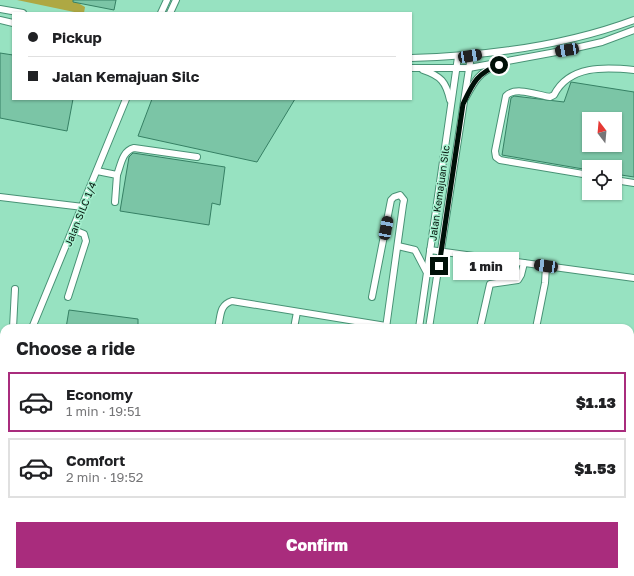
<!DOCTYPE html>
<html lang="en">
<head>
<meta charset="utf-8">
<style>
  body { margin:0; font-family:"Golos Text",sans-serif; background:#f2f2f2; color:#202124; height:100vh; display:flex; flex-direction:column; font-size:15px; white-space:nowrap }
  * { box-sizing:border-box; margin:0 }
  p { font-size:13px; color:#757577 }
  .icon { flex:none; width:22px; height:22px; fill:none; stroke:currentColor; stroke-width:2; stroke-linecap:round; stroke-linejoin:round }
  .map { position:relative; flex:1; overflow:hidden }
  .details { position:absolute; left:0px; top:324px; width:634px; height:252px; display:flex; flex-direction:column; background:#fff; border-radius:12px 12px 0 0; box-shadow:0 1px 3px #0004 }
  .details>* { flex:none }
  .hud { position:absolute; left:12px; top:12px; width:400px; height:88px; border-radius:0px; box-shadow:0 1px 3px #0004; display:grid; align-content:center; height:88px; padding:0 16px; background:#fff }
  .needle { width:26px; rotate:344deg }
  .buttons { position:absolute; left:582px; top:112px; display:grid; gap:8px }
  .buttons a { display:grid; place-items:center; width:40px; height:40px; border-radius:0px; background:#fff; box-shadow:0 1px 3px #0004; font-size:20px }
  .end { position:absolute; width:18px; height:18px; margin:-9px; border:5px solid #001008; background:#fff; box-shadow:0 0 0 2px #fff }
  .from { border-radius:50% }
  .bubble { position:absolute; height:28px; border-radius:0px; background:#fff; box-shadow:0 1px 3px #0004; font-size:13px; font-weight:800; line-height:28px; text-align:center }
  .car { position:absolute; width:12px; height:24px; margin:-12px -6px; border-radius:5px; box-shadow:0 0 3px 1px #0007; background:linear-gradient(#222 24%,#8ab4d8 0 40%,#222 0 76%,#8ab4d8 0 86%,#222 0) }
  .hud b { display:flex; align-items:center; gap:14px; height:38px; font-size:15px }
  .hud b+b { border-top:1px solid #e0e0e0 }
  .hud i { width:10px; height:10px; background:#202124 }
  ul { padding:0; list-style:none }
  li { display:flex; align-items:center; gap:12px; height:60px; margin:0 8px 6px; padding:0 8px; border:2px solid #e0e0e0; border-radius:0px }
  li div { flex:1 }
  li b { display:block; font-size:15px }
  li em { font-style:normal; font-weight:800 }
  li.on { border-color:#a92c7d }
  li>.icon { width:36px; height:36px; stroke-width:1.5 }
  h2 { padding:0 16px; font-size:18px; line-height:48px }
  .action { display:flex; gap:8px; margin-top:auto; padding:8px 16px }
  .action a { flex:1; height:46px; border-radius:0px; background:#a92c7d; color:#fff; font-size:16px; font-weight:800; line-height:46px; text-align:center }
  .map>svg:first-child { display:block }
</style>
</head>
<body>
<div class="map">
<svg width="634" height="576" viewBox="0 0 634 576">
  <rect width="100%" height="100%" fill="#97e2c1"/>
  <g fill="#aea843">
    <path d="M17 0H73L85 7 84 13H79Z"/>
    <path d="M0 487H4V572H59L57 576H0Z"/>
    <path d="M630 553 634 554 629 576H497L498 572H630Z"/>
  </g>
  <g fill="#7bc5a6" stroke="#368064" fill-rule="evenodd">
    <path d="M73 0H116L114 10 73 2Z"/>
    <path d="M0 53 13 55V99H73L67 131 0 118Z"/>
    <path d="M571 82 634 92V177L615 174V167H589V170L502 155 511 98 514 96 564 102ZM589 119H615V145H589Z"/>
    <path d="M152 99H295L257 162 138 136Z"/>
    <path d="M133 153 225 167 220 205 212 203 209 225 120 211 129 157Z"/>
    <path d="M69 310 138 319V328H66Z"/>
  </g>
  <g fill="none" stroke-linecap="round" stroke-linejoin="round">
    <defs>
      <g id="minor">
        <path d="M0 9 23 13"/>
        <path d="M161 13 167 0"/>
        <path d="M170 13 176 0"/>
        <path d="M0 20 13 23"/>
        <path d="M411 58C485 56 564 46 634 20"/>
        <path d="M411 68H469L567 50 602 42 634 30"/>
        <path d="M423 70C441 76 446 82 450 100"/>
        <path d="M466 97C474 82 479 72 496 66"/>
        <path d="M97 171 117 175 115 202"/>
        <path d="M117 175C121 165 122 151 134 148L197 157"/>
        <path d="M589 175 500 160 496 157 495 151 506 96C515 86 537 95 550 97L554 95C569 65 605 67 634 70"/>
        <path d="M615 180 634 183"/>
        <path d="M0 197 83 207"/>
        <path d="M398 246 415 250 426 271"/>
        <path d="M430 250 634 278"/>
        <path d="M68 297 86 241 84 234 74 230"/>
        <path d="M372 297 391 200 394 197 400 195 404 200 403 205 386 328"/>
        <path d="M13 328 15 289"/>
        <path d="M32 328 126 99"/>
        <path d="M218 328C221 316 219 305 232 301L386 326"/>
        <path d="M294 328 297 312"/>
        <path d="M419 328 458 57"/>
        <path d="M429 328 471 56"/>
        <path d="M480 328 490 284 518 280 521 275 524 263"/>
        <path d="M536 328 545 283 546 266"/>
        <path d="M0 355 4 352"/>
        <path d="M0 376 4 373"/>
        <path d="M107 572 110 574"/>
        <path d="M61 576 63 572"/>
        <path d="M281 576 286 572"/>
        <path d="M310 576 314 572"/>
        <path d="M334 576 339 572"/>
        <path d="M387 576 392 572"/>
        <path d="M433 576 438 572"/>
        <path d="M475 576 476 572"/>
      </g>
      <g id="major">
        <path d="M0 448H4"/>
        <path d="M0 464H4"/>
        <path d="M630 522 634 523"/>
        <path d="M630 532 634 533"/>
      </g>
    </defs>
    <use href="#minor" stroke="#489275" stroke-width="8"/>
    <use href="#major" stroke="#489275" stroke-width="10"/>
    <use href="#minor" stroke="#fff" stroke-width="6"/>
    <use href="#major" stroke="#fff" stroke-width="8"/>
  </g>
  <g fill="none" stroke-linecap="round" stroke-linejoin="round">
    <path stroke="#001008" stroke-width="5" d="M439 266 463 104C473 83 477 73 499 65"/>
  </g>
  <g text-anchor="middle" dominant-baseline="central" stroke-width="3" stroke-linejoin="round" paint-order="stroke">
    <g font-size="10" fill="#001008" stroke="#a4efce">
      <text transform="translate(439 193) rotate(-82)">Jalan Kemajuan Silc</text>
      <text transform="translate(80 214) rotate(-68)">Jalan SILC 1/4</text>
    </g>
  </g>
</svg>
<div class="buttons">
<a><svg class="needle" viewBox="-14 -14 28 28"><path d="M0-13l5 13h-10z" fill="#e53935"/><path d="M0 13l5-13h-10z" fill="#757577"/></svg></a>
<a><svg class="icon" aria-label="locate" viewBox="0 0 24 24"><circle cx="12" cy="12" r="6"/><path d="M12 2v4M12 18v4M2 12h4M18 12h4"/></svg></a>
</div>
<i class="end from" style="left:499px;top:65px"></i>
<i class="end" style="left:439px;top:266px"></i>
<div class="bubble" style="left:453px;top:252px;width:66px">1 min</div>
<i class="car" style="left:567px;top:50px;rotate:260deg"></i>
<i class="car" style="left:470px;top:56px;rotate:81deg"></i>
<i class="car" style="left:386px;top:228px;rotate:11deg"></i>
<i class="car" style="left:546px;top:266px;rotate:278deg"></i>
<div class="hud">
<b><i class="from"></i>Pickup</b>
<b><i></i>Jalan Kemajuan Silc</b>
</div>
<section class="details">
<h2>Choose a ride</h2>
<ul>
<li class="on"><svg class="icon" aria-label="car" viewBox="0 0 24 24"><path d="M5 17H2v-5l4-1 3-4h7l3 4 3 1v5h-3M9 17h6M6 11h13"/><circle cx="7" cy="17" r="2"/><circle cx="17" cy="17" r="2"/></svg><div><b>Economy</b><p>1 min · 19:51</p></div><em>$1.13</em></li>
<li><svg class="icon" aria-label="car" viewBox="0 0 24 24"><path d="M5 17H2v-5l4-1 3-4h7l3 4 3 1v5h-3M9 17h6M6 11h13"/><circle cx="7" cy="17" r="2"/><circle cx="17" cy="17" r="2"/></svg><div><b>Comfort</b><p>2 min · 19:52</p></div><em>$1.53</em></li>
</ul>
<div class="action"><a>Confirm</a></div>
</section>
</div>
</body>
</html>
